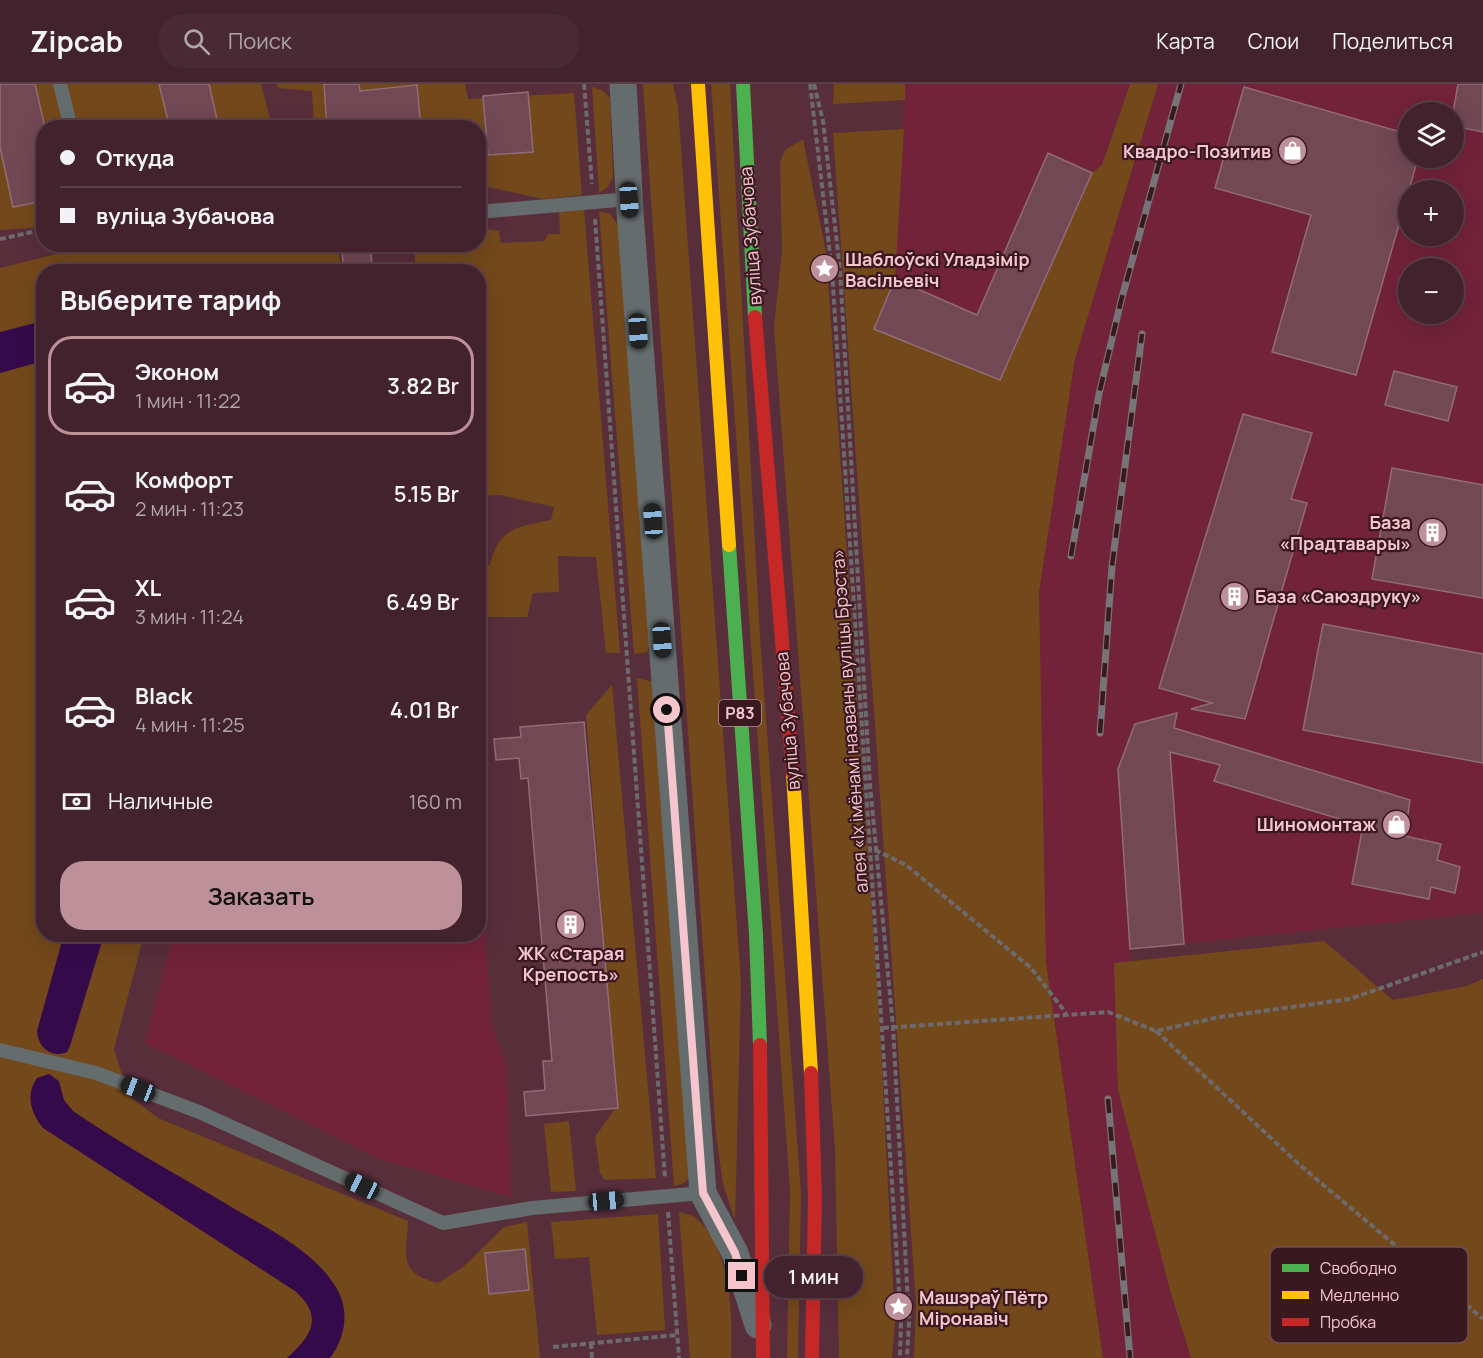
<!DOCTYPE html>
<html lang="ru">
<head>
<meta charset="utf-8">
<style>
  body { margin:0; font-family:Manrope,sans-serif; background:#492a34; color:#f1f3f6; height:100vh; display:flex; flex-direction:column; font-size:22px; white-space:nowrap }
  * { box-sizing:border-box; margin:0 }
  p { font-size:20px; color:#aea4a9 }
  .icon { flex:none; width:33px; height:33px; fill:none; stroke:currentColor; stroke-width:2; stroke-linecap:round; stroke-linejoin:round }
  .map { position:relative; flex:1; overflow:hidden }
  .sheet { position:absolute; left:36px; top:180px; width:450px; height:678px; display:flex; flex-direction:column; background:#42222c; border-radius:24px; box-shadow:0 6px 24px #0002,0 0 0 2px #5a3f48 }
  .sheet>* { flex:none }
  .top-card { position:absolute; left:36px; top:36px; width:450px; height:132px; border-radius:24px; box-shadow:0 6px 24px #0002,0 0 0 2px #5a3f48; display:grid; align-content:center; height:132px; padding:0 24px; background:#42222c }
  .controls { position:absolute; left:1398px; top:18px; display:grid; gap:12px }
  .controls a { display:grid; place-items:center; width:66px; height:66px; border-radius:50%; background:#42222c; box-shadow:0 6px 24px #0002,0 0 0 2px #5a3f48; font-size:30px }
  .end { position:absolute; width:27px; height:27px; margin:-14px; border:8px solid #f4c5cd; background:#111; box-shadow:0 0 0 3px #111 }
  .from { border-radius:50% }
  .bubble { position:absolute; height:42px; border-radius:21px; background:#42222c; box-shadow:0 6px 24px #0002,0 0 0 2px #5a3f48; font-size:20px; font-weight:600; line-height:42px; text-align:center }
  .car { position:absolute; width:18px; height:36px; margin:-18px -9px; border-radius:8px; box-shadow:0 0 4px 2px #0007; background:linear-gradient(#222 24%,#8ab4d8 0 40%,#222 0 76%,#8ab4d8 0 86%,#222 0) }
  .top-card b { display:flex; align-items:center; gap:21px; height:57px; font-size:22px }
  .top-card b+b { border-top:2px solid #5a3f48 }
  .top-card i { width:15px; height:15px; background:#f1f3f6 }
  ul { padding:0; list-style:none }
  li { display:flex; align-items:center; gap:18px; height:99px; margin:0 12px 9px; padding:0 12px; border:3px solid transparent; border-radius:24px }
  li div { flex:1 }
  li b { display:block; font-size:22px }
  li em { font-style:normal; font-weight:600 }
  li.on { border-color:#bd909a }
  li>.icon { width:54px; height:54px; stroke-width:1.5 }
  h2 { padding:0 24px; font-size:27px; line-height:72px }
  .pay { display:flex; align-items:center; gap:15px; height:66px; padding:0 24px; font-size:22px }
  .pay p { margin-inline-start:auto }
  .action { display:flex; gap:12px; margin-top:auto; padding:12px 24px }
  .action a { flex:1; height:69px; border-radius:24px; background:#bd909a; color:#111; font-size:24px; font-weight:600; line-height:69px; text-align:center }
  header { display:flex; align-items:center; gap:36px; box-sizing:border-box; height:84px; padding:0 30px; background:#42222c; border-bottom:2px solid #5a3f48 }
  header strong { font-size:28px }
  nav { display:flex; gap:33px; margin-inline-start:auto; font-size:21px }
  .search { width:420px; height:54px; background:#492a34; display:flex; align-items:center; gap:15px; box-sizing:border-box; padding:0 21px; border-radius:24px; color:#aea4a9; font-size:22px }
  .map>svg:first-child { display:block }
</style>
</head>
<body>
<header>
<strong>Zipcab</strong>
<div class="search"><svg class="icon" aria-label="search" viewBox="0 0 24 24"><circle cx="10" cy="10" r="6"/><path d="M15 15l6 6"/></svg>Поиск</div>
<nav><a>Карта</a><a>Слои</a><a>Поделиться</a></nav>
</header>
<div class="map">
<svg width="1483" height="1274" viewBox="0 0 1483 1274">
  <rect width="100%" height="100%" fill="#582e3b"/>
  <g fill="#722239" fill-rule="evenodd">
    <path d="M905 0H1130L1102 81 1092 89 1000 296 874 245 895 195Z"/>
    <path d="M1158 0H1483V829L1130 865 1132 997 1170 1206 1191 1274H1103L1046 878 1039 508 1075 275ZM1408 28H1454V74H1408ZM1408 106H1454V152H1408ZM1408 184H1454V230H1408Z"/>
    <path d="M479 768 492 943 507 984 511 1113 379 1075 145 959 173 851 478 850Z"/>
  </g>
  <g fill="#73481b">
    <path d="M0 0H261L272 43 44 44 43 143 0 146Z"/>
    <path d="M276 0H465L468 15 574 9 582 111 543 115 479 101 478 44 314 43 312 7 279 4Z"/>
    <path d="M643 0H673L678 23 741 899 735 1136 723 1100 716 1050Z"/>
    <path d="M711 0H730L760 553 801 1109 798 1274H787L790 1107Z"/>
    <path d="M834 0H905V16L833 20Z"/>
    <path d="M1130 0H1158L1075 275 1039 508 1046 878 1103 1274H914L916 1219 833 49 904 45 895 195 875 245 999 296 1092 89 1102 81Z"/>
    <path d="M592 3 602 6 610 14 613 94 607 104 599 109Z"/>
    <path d="M803 55 826 168 880 946 895 1239 892 1274H839L835 1065 774 243 782 167 780 78 785 66Z"/>
    <path d="M584 125 620 569H606L596 473 558 472 559 508 533 509 527 533H485L479 526V483L490 481C499 443 517 443 551 436L554 423 500 411 479 412 478 188 415 186V161L478 160 481 144 499 147 501 159 544 157 548 150H560L559 126Z"/>
    <path d="M599 127 610 130 619 142 652 556 647 568 634 570Z"/>
    <path d="M169 160 338 161 341 187 44 188V850L144 851 114 965 129 1012 158 1034 408 1137C407 1172 397 1189 438 1199L463 1183 504 1143 527 1138 540 1274H0V184L72 166 108 169Z"/>
    <path d="M637 594 654 598 694 1086 685 1099 674 1102Z"/>
    <path d="M612 601 656 1094 605 1096 600 1089 595 1053 617 1022 586 631Z"/>
    <path d="M1324 857 1393 916 1467 902 1483 895V1274H1191L1170 1206 1118 1006 1114 879Z"/>
    <path d="M569 1037 576 1107 551 1108 544 1040Z"/>
    <path d="M679 1128C685 1130 693 1131 697 1135 731 1164 733 1233 731 1274H690Z"/>
    <path d="M658 1130 665 1246 597 1251 589 1173 555 1175 551 1138Z"/>
  </g>
  <g fill="#350a4b">
    <path d="M43 237V277L0 289V248Z"/>
    <path d="M64 850 104 851 70 962 67 968C51 975 38 963 37 947Z"/>
    <path d="M49 990 59 997 64 1016 73 1027C124 1062 180 1092 233 1124 269 1145 316 1168 337 1205 350 1228 345 1254 330 1274H287C312 1252 324 1232 295 1207L43 1044C31 1029 25 1011 37 994Z"/>
  </g>
  <g fill="#714854" stroke="#906d76" stroke-width="1.5">
    <path d="M0 0H35L44 39V117L13 123 0 63Z"/>
    <path d="M159 0H209L219 44H170Z"/>
    <path d="M324 0H359L360 7 417 1 421 44H327Z"/>
    <path d="M1458 0H1483V48L1454 42V23Z"/>
    <path d="M1244 3 1408 50V74H1418L1356 291 1272 268 1311 131 1215 104Z"/>
    <path d="M528 8 533 68 488 71 483 12Z"/>
    <path d="M1048 69 1092 89 1000 296 874 245 895 195 977 231Z"/>
    <path d="M342 160H370L372 180 343 181Z"/>
    <path d="M1394 287 1457 303 1448 337 1385 321Z"/>
    <path d="M1243 330 1312 349 1291 415 1307 419 1245 635 1191 625 1212 619 1159 604Z"/>
    <path d="M1392 384 1483 401V514L1372 495Z"/>
    <path d="M1323 540 1483 570V679L1303 646Z"/>
    <path d="M1177 629 1174 644 1410 716 1405 752 1441 760 1437 776 1460 783 1455 809 1431 803 1429 815 1352 800 1363 742 1214 697 1220 681 1170 668 1184 860 1130 865 1118 685 1135 640Z"/>
    <path d="M584 638 618 1024 526 1032 524 1008 545 1006 543 977H552L536 790 528 694 521 695 519 674 496 676 494 655 521 653 520 643Z"/>
    <path d="M525 1165 529 1206 489 1210 485 1169Z"/>
  </g>
  <g fill="none" stroke-linecap="round" stroke-linejoin="round">
    <g stroke="#6c6a6d" stroke-width="4" stroke-dasharray="6 3" stroke-linecap="butt">
      <path d="M584 0 592 100"/>
      <path d="M810 0 832 187 901 1237 900 1274"/>
      <path d="M814 0 823 37 840 186 870 701 893 943 909 1238 907 1274"/>
      <path d="M595 135 665 1094"/>
      <path d="M0 155 37 147 44 148"/>
      <path d="M109 160H128"/>
      <path d="M875 766 906 781 1031 884 1066 929"/>
      <path d="M883 944 1108 928 1156 947 1219 933 1350 915 1483 868"/>
      <path d="M1156 947 1302 1083 1483 1235"/>
      <path d="M668 1128 679 1274"/>
      <path d="M591 1259 592 1274"/>
      <path d="M553 1263 677 1251"/>
    </g>
    <g stroke="#656c6d" stroke-width="14">
      <path d="M60 0 71 44"/>
      <path d="M478 128 629 115"/>
      <path d="M0 966 96 989 199 1028 443 1139 532 1124 703 1109"/>
    </g>
    <path stroke="#656c6d" stroke-width="27" d="M623 0 630 128 703 1109 735 1169 758 1241"/>
    <g stroke="#4caf50" stroke-width="14">
      <path d="M743 0 755 233"/>
      <path d="M729 461 756 850 760 961"/>
    </g>
    <g stroke="#ffc107" stroke-width="14">
      <path d="M698 0 729 461"/>
      <path d="M793 689 811 989"/>
    </g>
    <g stroke="#c62828" stroke-width="14">
      <path d="M755 233 793 689"/>
      <path d="M760 961 763 1274"/>
      <path d="M811 989 815 1114 812 1274"/>
    </g>
    <defs>
      <g id="rail">
        <path d="M1071 472 1099 310 1121 217 1181 0"/>
        <path d="M1100 649 1112 482 1142 250"/>
        <path d="M1108 1015 1130 1274"/>
      </g>
    </defs>
    <use href="#rail" stroke="#767476" stroke-width="7"/>
    <use href="#rail" stroke="#3a1820" stroke-width="4.5" stroke-dasharray="14" stroke-linecap="butt"/>
  </g>
  <g fill="none" stroke-linecap="round" stroke-linejoin="round">
    <path stroke="#f4c5cd" stroke-width="8" d="M667 626 703 1109 735 1169 742 1192"/>
  </g>
  <defs>
    <symbol id="shop-disc" viewBox="-11 -11 22 22"><circle r="9.5" fill="#bd909a" stroke="#3a1820"/><path d="M-5-2.5h2.3a2.7 3.5 0 0 1 5.4 0H5L5.5 6h-11ZM-1.5-2.5h3a1.5 2.3 0 0 0-3 0Z" fill="#fff"/></symbol>
    <symbol id="sight-disc" viewBox="-11 -11 22 22"><circle r="9.5" fill="#bd909a" stroke="#3a1820"/><path d="M0-6L1.8-2.2L6-1.7L2.9 1.2L3.7 5.4L0 3.3L-3.7 5.4L-2.9 1.2L-6-1.7L-1.8-2.2Z" fill="#fff"/></symbol>
    <symbol id="building-disc" viewBox="-11 -11 22 22"><circle r="9.5" fill="#bd909a" stroke="#3a1820"/><path d="M-4-6H4V6H1V3H-1V6H-4ZM-2.5-4.3h1.7v1.8h-1.7ZM.8-4.3h1.7v1.8H.8ZM-2.5-1h1.7V.8h-1.7ZM.8-1h1.7V.8H.8Z" fill="#fff"/></symbol>
  </defs>
  <g fill-rule="evenodd">
    <use href="#shop-disc" x="1276" y="50" width="33" height="33"/>
    <use href="#sight-disc" x="808" y="168" width="33" height="33"/>
    <use href="#building-disc" x="1416" y="432" width="33" height="33"/>
    <use href="#building-disc" x="1218" y="496" width="33" height="33"/>
    <use href="#shop-disc" x="1380" y="724" width="33" height="33"/>
    <use href="#building-disc" x="554" y="824" width="33" height="33"/>
    <use href="#sight-disc" x="882" y="1206" width="33" height="33"/>
  </g>
  <g text-anchor="middle" dominant-baseline="central" stroke-width="4.5" stroke-linejoin="round" paint-order="stroke">
    <rect fill="#3a1820" stroke="#bc9199" stroke-width="1.5" x="719" y="616" width="42" height="26" rx="4.5"/>
    <g font-size="16" font-weight="bold" fill="#f4c5cd">
      <text x="740" y="629">Р83</text>
    </g>
    <g font-size="18" font-weight="bold" fill="#f4c5cd" stroke="#3a1820" text-anchor="end">
      <text x="1271" y="67">Квадро-Позитив</text>
      <text x="845" y="175" text-anchor="start">Шаблоўскі Уладзімір<tspan x="845" dy="21">Васільевіч</tspan></text>
      <text x="1411" y="438">База<tspan x="1411" dy="21">«Прадтавары»</tspan></text>
      <text x="1255" y="512" text-anchor="start">База «Саюздруку»</text>
      <text x="1376" y="740">Шиномонтаж</text>
      <text x="571" y="869" text-anchor="middle">ЖК «Старая<tspan x="571" dy="21">Крепость»</tspan></text>
      <text x="919" y="1213" text-anchor="start">Машэраў Пётр<tspan x="919" dy="21">Міронавіч</tspan></text>
    </g>
    <g font-size="18" fill="#f4c5cd" stroke="#3a1820">
      <text transform="translate(750 152) rotate(-94)">вуліца Зубачова</text>
      <text transform="translate(787 637) rotate(-95)">вуліца Зубачова</text>
      <text transform="translate(849 637) rotate(-94)">алея «Іх імёнамі названы вуліцы Брэста»</text>
    </g>
  </g>
  <rect x="1270" y="1163" width="198" height="96" rx="9" fill="#3a1820" stroke="#724c54" stroke-width="1.5"/>
  <rect x="1282" y="1180" width="27" height="8" fill="#4caf50"/>
  <rect x="1282" y="1207" width="27" height="8" fill="#ffc107"/>
  <rect x="1282" y="1234" width="27" height="8" fill="#c62828"/>
  <g font-size="16" fill="#f4c5cd">
    <text x="1320" y="1190">Свободно</text>
    <text x="1320" y="1217">Медленно</text>
    <text x="1320" y="1244">Пробка</text>
  </g>
</svg>
<div class="controls">
<a><svg class="icon" aria-label="layers" viewBox="0 0 24 24"><path d="M12 4l9 5-9 5-9-5zM3 14l9 5 9-5"/></svg></a>
<a>+</a>
<a>−</a>
</div>
<i class="end from" style="left:667px;top:626px"></i>
<i class="end" style="left:742px;top:1192px"></i>
<div class="bubble" style="left:764px;top:1172px;width:99px">1 мин</div>
<i class="car" style="left:629px;top:116px;rotate:176deg"></i>
<i class="car" style="left:638px;top:247px;rotate:176deg"></i>
<i class="car" style="left:653px;top:437px;rotate:356deg"></i>
<i class="car" style="left:662px;top:556px;rotate:176deg"></i>
<i class="car" style="left:138px;top:1005px;rotate:291deg"></i>
<i class="car" style="left:362px;top:1102px;rotate:295deg"></i>
<i class="car" style="left:606px;top:1117px;rotate:85deg"></i>
<div class="top-card">
<b><i class="from"></i>Откуда</b>
<b><i></i>вуліца Зубачова</b>
</div>
<section class="sheet">
<h2>Выберите тариф</h2>
<ul>
<li class="on"><svg class="icon" aria-label="car" viewBox="0 0 24 24"><path d="M5 17H2v-5l4-1 3-4h7l3 4 3 1v5h-3M9 17h6M6 11h13"/><circle cx="7" cy="17" r="2"/><circle cx="17" cy="17" r="2"/></svg><div><b>Эконом</b><p>1 мин · 11:22</p></div><em>3.82 Br</em></li>
<li><svg class="icon" aria-label="car" viewBox="0 0 24 24"><path d="M5 17H2v-5l4-1 3-4h7l3 4 3 1v5h-3M9 17h6M6 11h13"/><circle cx="7" cy="17" r="2"/><circle cx="17" cy="17" r="2"/></svg><div><b>Комфорт</b><p>2 мин · 11:23</p></div><em>5.15 Br</em></li>
<li><svg class="icon" aria-label="car" viewBox="0 0 24 24"><path d="M5 17H2v-5l4-1 3-4h7l3 4 3 1v5h-3M9 17h6M6 11h13"/><circle cx="7" cy="17" r="2"/><circle cx="17" cy="17" r="2"/></svg><div><b>XL</b><p>3 мин · 11:24</p></div><em>6.49 Br</em></li>
<li><svg class="icon" aria-label="car" viewBox="0 0 24 24"><path d="M5 17H2v-5l4-1 3-4h7l3 4 3 1v5h-3M9 17h6M6 11h13"/><circle cx="7" cy="17" r="2"/><circle cx="17" cy="17" r="2"/></svg><div><b>Black</b><p>4 мин · 11:25</p></div><em>4.01 Br</em></li>
</ul>
<div class="pay"><svg class="icon" aria-label="cash" viewBox="0 0 24 24"><path d="M3 7h18v10H3z"/><circle cx="12" cy="12" r="2"/></svg>Наличные<p>160 m</p></div>
<div class="action"><a>Заказать</a></div>
</section>
</div>
</body>
</html>
